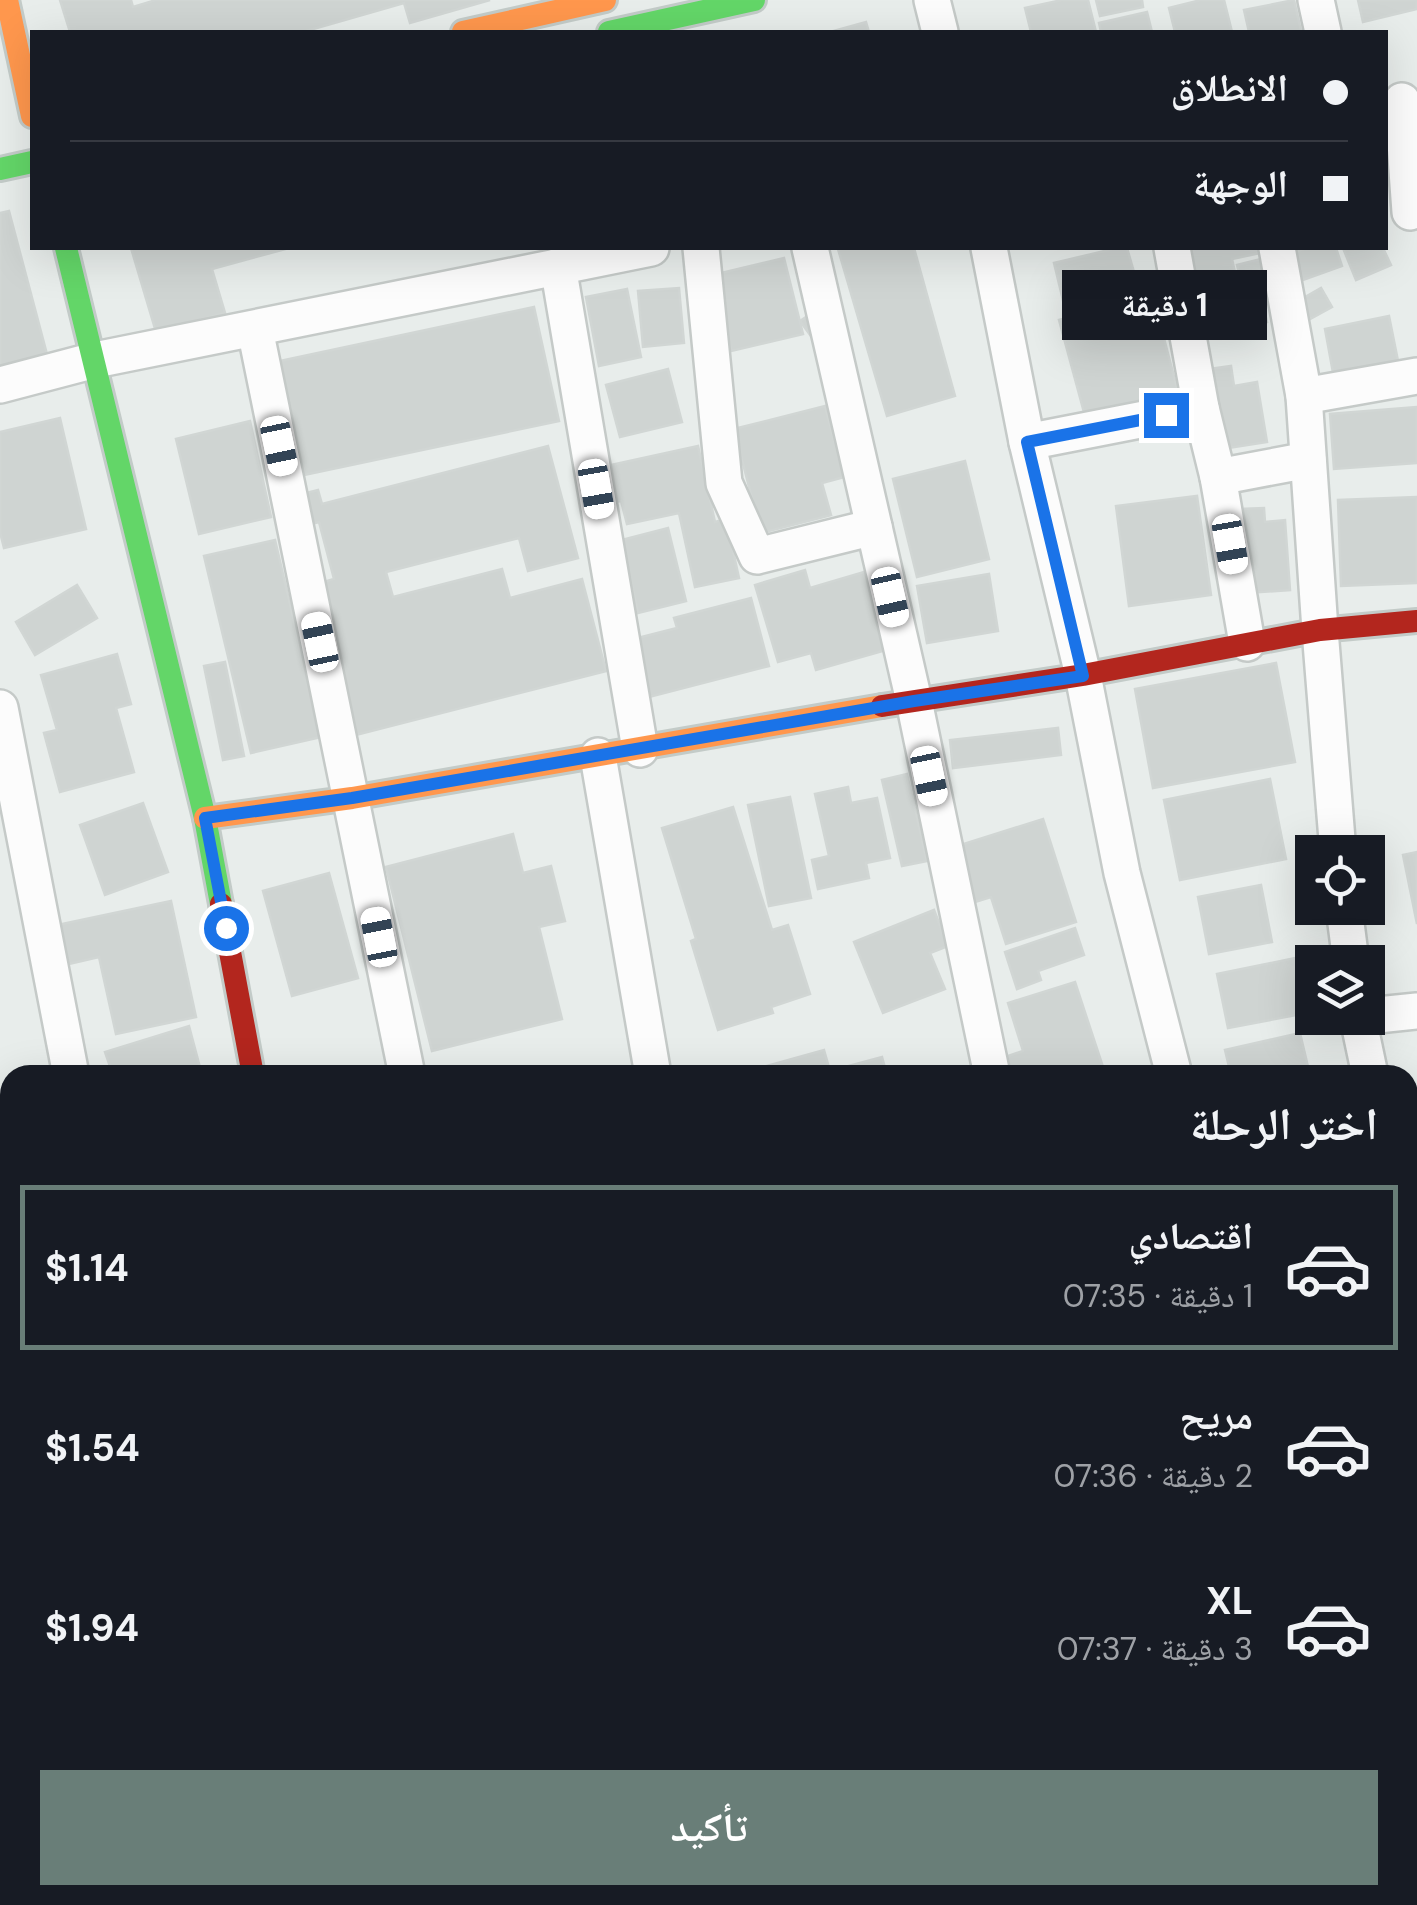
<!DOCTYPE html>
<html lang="ar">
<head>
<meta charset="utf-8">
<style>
  body { margin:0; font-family:"DM Sans","Noto Naskh Arabic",sans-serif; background:#20242c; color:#f1f3f6; direction:rtl; height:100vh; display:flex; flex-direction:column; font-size:38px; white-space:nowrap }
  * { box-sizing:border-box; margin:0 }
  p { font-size:32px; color:#9ea1a6 }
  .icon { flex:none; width:55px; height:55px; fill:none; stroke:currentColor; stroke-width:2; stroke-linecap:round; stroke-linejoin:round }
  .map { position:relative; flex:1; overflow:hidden; direction:ltr }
  .panel { position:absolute; left:0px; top:1065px; width:1418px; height:840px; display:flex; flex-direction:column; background:#171b24; border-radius:30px 30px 0 0; box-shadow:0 10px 40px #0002; direction:rtl }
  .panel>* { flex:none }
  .guide { position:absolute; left:30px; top:30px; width:1358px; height:220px; border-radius:0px; box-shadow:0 10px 40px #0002; direction:rtl; display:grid; align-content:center; height:220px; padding:0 40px; background:#171b24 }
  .tools { position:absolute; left:1295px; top:835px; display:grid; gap:20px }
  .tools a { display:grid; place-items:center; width:90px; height:90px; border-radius:0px; background:#171b24; box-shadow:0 10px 40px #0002; font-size:50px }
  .end { position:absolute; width:45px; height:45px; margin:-22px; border:12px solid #1a73e8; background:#fff; box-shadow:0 0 0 5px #fff }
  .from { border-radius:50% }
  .bubble { position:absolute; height:70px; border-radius:0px; background:#171b24; box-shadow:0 10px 40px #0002; font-size:32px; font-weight:700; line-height:70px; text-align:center; direction:rtl }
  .car { position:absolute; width:30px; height:60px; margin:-30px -15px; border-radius:12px; box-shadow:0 0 8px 2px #0007; background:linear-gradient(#fff 24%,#345 0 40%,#fff 0 76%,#345 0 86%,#fff 0) }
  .guide b { display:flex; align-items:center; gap:35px; height:95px; font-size:38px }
  .guide b+b { border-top:2px solid #363941 }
  .guide i { width:25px; height:25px; background:#f1f3f6 }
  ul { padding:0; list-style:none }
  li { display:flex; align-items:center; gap:30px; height:165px; margin:0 20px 15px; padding:0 20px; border:5px solid transparent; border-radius:0px }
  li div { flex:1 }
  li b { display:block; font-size:38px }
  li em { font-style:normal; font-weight:700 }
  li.selected { border-color:#697e78 }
  li>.icon { width:90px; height:90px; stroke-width:1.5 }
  h2 { padding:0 40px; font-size:45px; line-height:120px }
  .cta { display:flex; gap:20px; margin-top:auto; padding:20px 40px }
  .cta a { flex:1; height:115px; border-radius:0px; background:#697e78; color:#fff; font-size:40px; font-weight:700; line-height:115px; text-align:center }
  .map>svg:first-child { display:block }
</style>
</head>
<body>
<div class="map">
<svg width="1417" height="1905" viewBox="0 0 1417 1905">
  <rect width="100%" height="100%" fill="#e8edeb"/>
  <g fill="#cfd4d2" stroke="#d1d6d4" stroke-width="2.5">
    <path d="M60 0H131L133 7 156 0H490L410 23 404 3 303 32H70Z"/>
    <path d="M1062 0H1088L1096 32H1031L1025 8Z"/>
    <path d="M1096 0H1142L1143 7 1100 16Z"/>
    <path d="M1201 0H1224L1232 32H1175L1169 8Z"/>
    <path d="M1294 0 1301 31 1249 32 1244 10Z"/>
    <path d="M1358 0H1417V9L1363 22Z"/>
    <path d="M1147 12 1152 32H1101L1099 23Z"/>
    <path d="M866 22 869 32H830Z"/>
    <path d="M9 211 48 358 0 370V213Z"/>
    <path d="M131 248H289L212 269 225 313 156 332Z"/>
    <path d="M844 248H914L955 396 887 416 838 249Z"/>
    <path d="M1117 248H1127L1134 272 1110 278 1116 300 1066 313 1054 263Z"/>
    <path d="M1183 248H1264L1265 252 1232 259 1244 313 1264 309 1267 322 1224 332 1221 319 1199 324Z"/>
    <path d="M1307 248H1336L1342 266 1292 284 1283 256Z"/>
    <path d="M1343 248H1383L1391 265 1356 280Z"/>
    <path d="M784 258 803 334 731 351 713 275Z"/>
    <path d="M1265 258 1273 291 1245 298 1237 265Z"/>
    <path d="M679 288 684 343 643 347 638 291Z"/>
    <path d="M1321 288 1332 307 1310 319 1300 300Z"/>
    <path d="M627 289 641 357 599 366 586 297Z"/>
    <path d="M1153 296 1178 392 1085 416 1059 320Z"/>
    <path d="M534 307 559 421 304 475 280 361Z"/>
    <path d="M812 313 816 343 800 321Z"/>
    <path d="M1389 316 1399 366 1334 378 1325 329Z"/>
    <path d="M1231 366 1234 386 1257 382 1267 442 1215 450 1202 370Z"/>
    <path d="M668 369 682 422 620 437 606 385Z"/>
    <path d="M825 406 844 477 822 483 831 515 761 533 734 429Z"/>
    <path d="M1417 407V463L1334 469 1330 414Z"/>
    <path d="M60 418 86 529 4 548 0 532V432Z"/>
    <path d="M250 421 271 517 199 534 176 439Z"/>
    <path d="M548 446 578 558 528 571 519 538 386 572 393 597 502 569 510 598 582 579 606 671 352 736 313 585 334 579 319 522 299 527 291 497 318 490 322 504Z"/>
    <path d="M698 446 715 522 726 519 739 578 695 587 679 513 627 524 621 501 610 503 602 467Z"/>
    <path d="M965 461 989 559 917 577 893 479Z"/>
    <path d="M1197 496 1211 595 1129 606 1116 506Z"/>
    <path d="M1417 497V583L1341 586 1338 500Z"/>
    <path d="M1264 508 1265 522 1285 520 1290 590 1247 593 1240 509Z"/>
    <path d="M668 528 686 601 638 613 622 540Z"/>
    <path d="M275 540 321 737 251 753 204 556Z"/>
    <path d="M874 569 897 647 816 670 811 653 778 662 755 585 805 570 810 588Z"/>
    <path d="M989 574 998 631 927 643 917 586Z"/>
    <path d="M77 585 97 618 35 655 16 622Z"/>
    <path d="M751 598 769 666 649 697 634 639 677 628 674 618Z"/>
    <path d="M117 654 131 704 116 708 134 772 60 792 44 733 57 730 41 675Z"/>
    <path d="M225 662 244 756 223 760 204 666Z"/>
    <path d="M1276 663 1295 762 1153 788 1135 689Z"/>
    <path d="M1058 728 1061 755 953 768 950 740Z"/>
    <path d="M907 774 927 861 902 866 882 780Z"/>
    <path d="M1270 779 1286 859 1180 880 1164 800Z"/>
    <path d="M848 787 851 803 877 798 890 858 866 863 869 878 818 889 812 860 829 856 815 794Z"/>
    <path d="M790 797 811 898 769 906 748 805Z"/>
    <path d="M143 803 168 872 105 895 80 825Z"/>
    <path d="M733 807 772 930 788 925 810 994 771 1007 773 1013 718 1030 691 941 696 939 662 828Z"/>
    <path d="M1043 819 1076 922 1006 944 991 897 972 903 954 847Z"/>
    <path d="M513 834 523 873 551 866 565 921 539 927 562 1019 432 1051 386 867Z"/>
    <path d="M1417 852V924L1403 855Z"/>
    <path d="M329 873 358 978 292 996 263 891Z"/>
    <path d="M1261 885 1272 942 1209 954 1198 897Z"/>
    <path d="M171 901 196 1017 116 1034 99 957 56 967 48 927Z"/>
    <path d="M934 910 948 946 930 953 945 989 883 1013 854 942Z"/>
    <path d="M1075 928 1084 955 1038 971 1041 980 1017 989 1005 952Z"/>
    <path d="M1305 956 1312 992V1012L1228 1028 1217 974Z"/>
    <path d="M1075 982 1103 1067 1078 1075H1011L1005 1057 1023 1051 1008 1003Z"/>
    <path d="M189 1026 202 1075H113L105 1052Z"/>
    <path d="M1300 1033 1310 1075H1231L1225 1050Z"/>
    <path d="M824 1050 830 1071 882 1057 887 1075H735Z"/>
    <path d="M10 1219V1279L0 1282V1221Z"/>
    <path d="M1408 1426 1417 1478V1480L1408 1482Z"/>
    <path d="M1408 1621 1417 1674V1678L1408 1680Z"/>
    <path d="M1417 1746V1905H1394L1392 1895H1408V1748Z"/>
    <path d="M312 1895H363L366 1905H273Z"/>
    <path d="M465 1895H533L535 1905H410Z"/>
    <path d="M674 1895H760L762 1905H676Z"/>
    <path d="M979 1895H1030L1035 1905H957Z"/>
    <path d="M1245 1895H1329L1332 1905H1248Z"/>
  </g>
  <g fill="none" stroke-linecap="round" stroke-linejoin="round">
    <defs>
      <g id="street">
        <path d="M932 0 940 32"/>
        <path d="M1316 0 1323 32"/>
        <path d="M1402 101 1410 212"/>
        <path d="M701 248 724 483 757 556 874 527"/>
        <path d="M810 248 914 701 992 1075"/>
        <path d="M989 248 1027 442 1083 675 1122 873 1174 1075"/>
        <path d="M1172 248 1201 408 1218 477 1247 643"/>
        <path d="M1277 248 1304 396 1320 630 1338 852"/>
        <path d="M558 266 640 749"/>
        <path d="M255 329 407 1075"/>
        <path d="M0 385 95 360 651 248"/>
        <path d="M1304 396 1417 376"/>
        <path d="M1027 442 1201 408"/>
        <path d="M1218 477 1308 460"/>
        <path d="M0 708 71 1075"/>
        <path d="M598 756 653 1075"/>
        <path d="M1344 908 1351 962"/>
        <path d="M1368 1016 1417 1011"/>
        <path d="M1358 1018 1370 1075"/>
        <path d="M1408 1240 1417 1282"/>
        <path d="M0 1696 10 1744"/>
        <path d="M1408 1697 1417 1695"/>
        <path d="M41 1895 43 1905"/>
        <path d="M224 1895 226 1905"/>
        <path d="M917 1895 918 1905"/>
        <path d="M1361 1895 1363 1905"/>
        <path d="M130 1905 176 1895"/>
      </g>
      <g id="fast">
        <path d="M609 32 754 0"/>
        <path d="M0 169 32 162"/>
        <path d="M66 248 205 818 221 904"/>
        <path d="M396 1895 398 1905"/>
      </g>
      <g id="slow">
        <path d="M7 0 32 116"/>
        <path d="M463 32 605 0"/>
        <path d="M205 818 352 798 882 706"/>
      </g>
      <g id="jam">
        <path d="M882 706 1083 675 1320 630 1417 621"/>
        <path d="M221 904 253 1075"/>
        <path d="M1408 1354 1417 1353"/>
        <path d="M0 1580 10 1578"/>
      </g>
    </defs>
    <use href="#street" stroke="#c5cac8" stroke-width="40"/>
    <use href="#fast" stroke="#c3cbc8" stroke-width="28"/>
    <use href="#slow" stroke="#c3cbc8" stroke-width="28"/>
    <use href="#jam" stroke="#c3cbc8" stroke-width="28"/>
    <use href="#street" stroke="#fcfcfc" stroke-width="35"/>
    <use href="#fast" stroke="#63d668" stroke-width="22"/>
    <use href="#slow" stroke="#ff974d" stroke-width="22"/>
    <use href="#jam" stroke="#b3261e" stroke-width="22"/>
  </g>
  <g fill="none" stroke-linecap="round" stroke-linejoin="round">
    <path stroke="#1a73e8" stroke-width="12" d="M226 928 205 818 352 798 914 701 1083 676 1027 442 1166 415"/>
  </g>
</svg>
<div class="tools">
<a><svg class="icon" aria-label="locate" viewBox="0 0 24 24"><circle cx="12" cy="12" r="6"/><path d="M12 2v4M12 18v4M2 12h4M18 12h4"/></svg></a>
<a><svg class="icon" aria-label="layers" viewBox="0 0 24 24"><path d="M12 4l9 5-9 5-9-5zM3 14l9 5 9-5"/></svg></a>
</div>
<i class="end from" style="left:226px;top:928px"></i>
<i class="end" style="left:1166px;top:415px"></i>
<div class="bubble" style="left:1062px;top:270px;width:205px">1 دقيقة</div>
<i class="car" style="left:279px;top:446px;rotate:168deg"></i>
<i class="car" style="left:596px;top:489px;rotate:170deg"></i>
<i class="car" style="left:1230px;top:544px;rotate:170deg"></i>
<i class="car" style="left:890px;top:597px;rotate:167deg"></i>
<i class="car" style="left:320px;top:642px;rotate:348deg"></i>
<i class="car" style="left:929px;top:776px;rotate:168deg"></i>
<i class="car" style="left:379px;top:937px;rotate:349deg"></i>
<div class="guide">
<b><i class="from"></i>الانطلاق</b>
<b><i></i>الوجهة</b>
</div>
<section class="panel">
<h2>اختر الرحلة</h2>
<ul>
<li class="selected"><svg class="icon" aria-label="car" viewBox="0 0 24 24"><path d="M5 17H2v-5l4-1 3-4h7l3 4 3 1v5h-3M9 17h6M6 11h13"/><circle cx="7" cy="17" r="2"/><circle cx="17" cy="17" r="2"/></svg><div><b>اقتصادي</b><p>1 دقيقة · 07:35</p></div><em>$1.14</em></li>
<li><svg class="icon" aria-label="car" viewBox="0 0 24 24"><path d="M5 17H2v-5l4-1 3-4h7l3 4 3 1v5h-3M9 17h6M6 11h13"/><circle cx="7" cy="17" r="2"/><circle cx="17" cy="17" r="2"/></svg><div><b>مريح</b><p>2 دقيقة · 07:36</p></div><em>$1.54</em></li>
<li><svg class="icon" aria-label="car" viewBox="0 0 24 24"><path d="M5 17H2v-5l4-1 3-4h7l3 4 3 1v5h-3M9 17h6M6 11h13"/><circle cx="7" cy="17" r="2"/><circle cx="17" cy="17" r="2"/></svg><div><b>XL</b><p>3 دقيقة · 07:37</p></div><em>$1.94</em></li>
</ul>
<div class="cta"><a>تأكيد</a></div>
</section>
</div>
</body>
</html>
